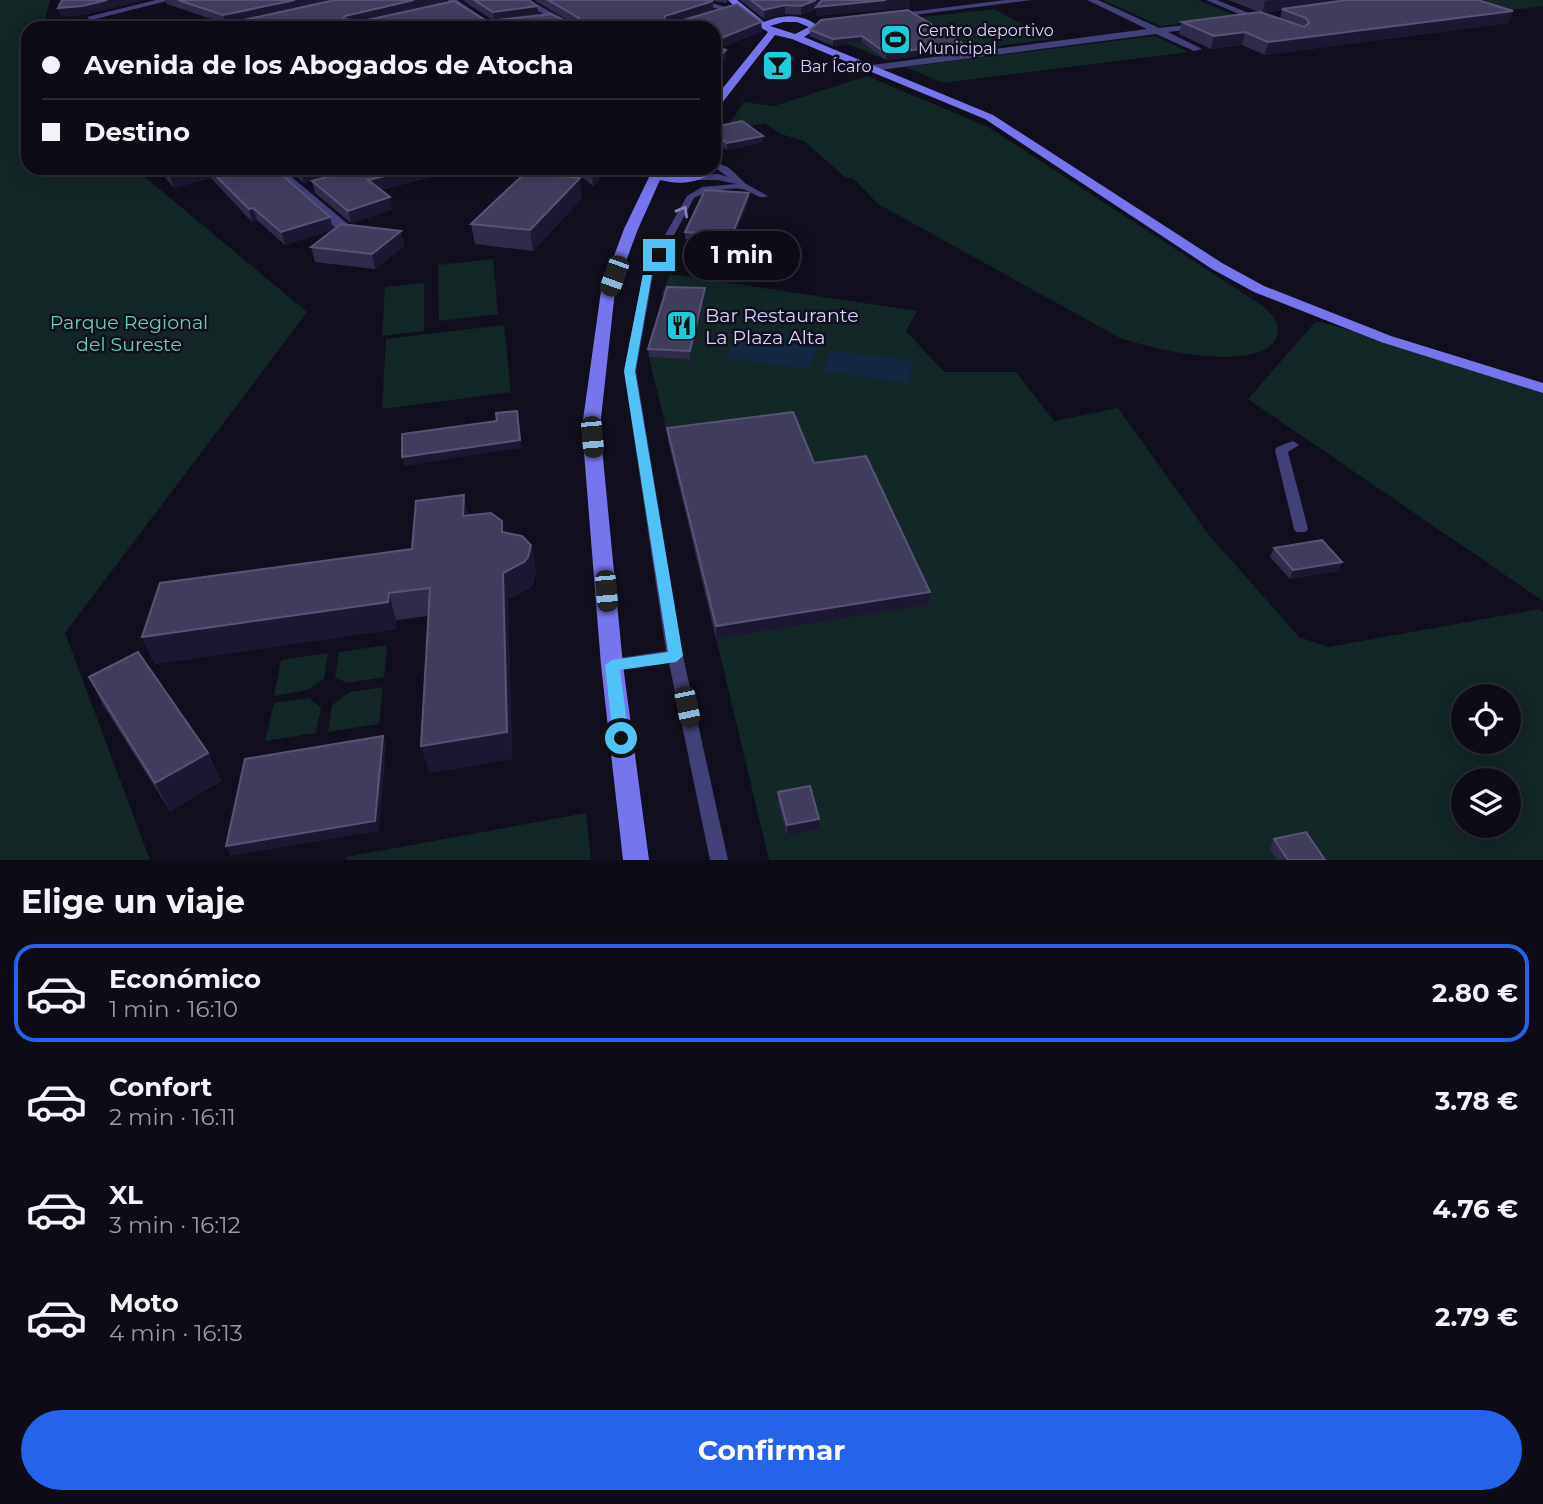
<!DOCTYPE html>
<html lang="es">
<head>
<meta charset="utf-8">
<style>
  body { margin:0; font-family:Montserrat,sans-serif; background:#1b1923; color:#f1f3f6; height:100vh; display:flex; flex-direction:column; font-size:26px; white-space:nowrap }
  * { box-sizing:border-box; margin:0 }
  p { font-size:23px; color:#9a9ba1 }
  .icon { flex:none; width:38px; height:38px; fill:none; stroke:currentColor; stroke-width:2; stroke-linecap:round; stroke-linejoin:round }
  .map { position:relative; height:860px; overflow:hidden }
  .side { display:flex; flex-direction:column; background:#0d0b16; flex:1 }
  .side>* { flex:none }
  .hud { position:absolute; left:21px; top:21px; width:700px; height:154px; border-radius:21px; box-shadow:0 4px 18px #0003,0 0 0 2px #2d2b35; display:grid; align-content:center; height:154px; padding:0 21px; background:#0d0b16 }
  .buttons { position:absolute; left:1451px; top:684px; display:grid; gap:14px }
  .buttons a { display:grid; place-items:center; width:70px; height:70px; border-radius:50%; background:#0d0b16; box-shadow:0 4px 18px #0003,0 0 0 2px #2d2b35; font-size:35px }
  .end { position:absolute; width:32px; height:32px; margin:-16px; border:9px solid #4fc3f7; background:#111; box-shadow:0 0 0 4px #111 }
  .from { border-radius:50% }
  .bubble { position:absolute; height:49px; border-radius:24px; background:#0d0b16; box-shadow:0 4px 18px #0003,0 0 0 2px #2d2b35; font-size:23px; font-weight:700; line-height:49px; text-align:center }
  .car { position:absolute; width:21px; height:42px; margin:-21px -10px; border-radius:9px; box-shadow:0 0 5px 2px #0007; background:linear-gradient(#222 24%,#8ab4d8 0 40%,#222 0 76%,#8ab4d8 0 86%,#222 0) }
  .hud b { display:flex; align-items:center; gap:24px; height:66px; font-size:26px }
  .hud b+b { border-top:2px solid #2d2b35 }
  .hud i { width:18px; height:18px; background:#f1f3f6 }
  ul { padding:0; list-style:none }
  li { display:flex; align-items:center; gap:21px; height:98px; margin:0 14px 10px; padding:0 7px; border:4px solid transparent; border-radius:21px }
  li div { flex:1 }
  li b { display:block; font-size:26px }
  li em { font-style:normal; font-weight:700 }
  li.selected { border-color:#2563eb }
  li>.icon { width:63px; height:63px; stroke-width:1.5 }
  h2 { padding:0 21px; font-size:32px; line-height:84px }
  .cta { display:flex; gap:14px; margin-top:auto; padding:14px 21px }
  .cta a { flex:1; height:80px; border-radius:42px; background:#2563eb; color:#fff; font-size:28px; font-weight:700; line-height:80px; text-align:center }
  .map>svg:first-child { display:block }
</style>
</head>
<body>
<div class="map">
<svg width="1543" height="860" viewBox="0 0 1543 860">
  <rect width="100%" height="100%" fill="#110f1e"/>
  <g fill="#132726" fill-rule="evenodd">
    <path d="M0 0H50L43 28H28V168H134L307 312 65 633 150 860H0Z"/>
    <path d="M1103 0H1197L1238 16 1161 26Z"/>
    <path d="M1467 0H1543V6L1503 11Z"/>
    <path d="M994 9 1051 39 886 60 827 35 835 27Z"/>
    <path d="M1155 36 1189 52 943 83 905 67Z"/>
    <path d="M867 76 988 127 1258 303C1270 312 1283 322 1276 338 1260 375 1148 348 1120 338L878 204 853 178H846L804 141 781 134 765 123 736 129 719 139 744 102 774 106Z"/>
    <path d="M493 259 498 314 439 321 438 265Z"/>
    <path d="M670 274 917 311 906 331 944 372H1016L1054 421 1118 408 1209 535 1299 637 1328 647 1540 609 1543 612V860H769L649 357 667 295H661ZM1463 696H1508V742H1463ZM1463 780H1508V826H1463Z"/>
    <path d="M424 283V331L382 336 385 287Z"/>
    <path d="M1316 321 1543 384V601L1248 399Z"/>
    <path d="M504 325 511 392 382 409 386 339Z"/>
    <path d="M387 645 384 677 347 683 335 677 339 652Z"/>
    <path d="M328 653 324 679 307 690 274 696 281 660Z"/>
    <path d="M383 687 379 724 328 732 332 705 350 692Z"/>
    <path d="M309 698 321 708 316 733 265 741 274 703Z"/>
    <path d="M586 813 591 860H346V857Z"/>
  </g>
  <g fill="#152842">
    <path d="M736 337 817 348 808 369 726 358Z"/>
    <path d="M831 350 914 361 908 383 822 371Z"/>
  </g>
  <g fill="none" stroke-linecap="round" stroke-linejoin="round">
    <g fill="#414077" fill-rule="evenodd">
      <path d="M714 162 728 167 746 184 768 196C758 201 752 190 741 189 729 187 705 192 694 198L653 274 636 371 683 656 728 860H710L669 663 612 671 606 669 604 665 606 661 612 659 666 651 624 371 643 274 687 196 702 187 736 184 718 180H690V176L693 175 718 174 728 177 714 167Z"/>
      <path d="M1293 441 1299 445 1288 452 1308 529 1306 532H1296L1294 529 1275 450 1277 447Z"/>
    </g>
    <g fill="#414077" fill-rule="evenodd">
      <path d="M156 0H171L91 20 87 17Z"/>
      <path d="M447 0H457L498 28H488Z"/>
      <path d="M688 0H702L732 9 728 12Z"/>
      <path d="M1005 0H1032L890 18 886 15Z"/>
      <path d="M1087 0H1098L1159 28 1205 23 1206 25 1202 28 1168 32 1202 49 1194 51 1156 34 872 71 867 68 872 65 1147 29Z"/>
      <path d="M1206 0H1217L1270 22 1263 24Z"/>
      <path d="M531 1 576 26 577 28H567L528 5Z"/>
      <path d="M268 168H281L349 225V231H339Z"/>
    </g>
    <g fill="#7675ed" fill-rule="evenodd">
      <path d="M728 0H737L764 22C781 14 804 13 819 27L804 37 993 115 1222 263 1264 286 1391 336 1543 383V393L1381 342 1254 292 1212 269 985 119 792 39 775 35 718 108 714 109V99L768 32 746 18ZM797 22 809 27 795 34 770 26 783 22Z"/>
      <path d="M714 165 717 168C702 184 680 185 660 180L638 229 615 291 600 427 623 665 649 860H623L601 665 582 427 601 291 624 229 650 175 645 168C661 168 664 177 679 176 692 176 701 168 714 168Z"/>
    </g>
  </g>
  <g fill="#302b4a">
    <path d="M165 0H445V2L380 17 487 21H494L462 0H531L530 1 539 14 518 18 566 21H569L534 0H727V3L713 1V10L679 21 761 22 762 31 720 48 726 59 240 24 239 21 226 24 167 4Z"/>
    <path d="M740 0H910V7L816 16V9L801 15 785 14 764 19Z"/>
    <path d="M1228 0H1478L1513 11 1508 23 1265 55 1242 45 1211 49 1179 34 1182 22 1280 19 1282 10 1262 13Z"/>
    <path d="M810 30 964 44 963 50 886 60 862 42 833 46 810 36Z"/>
    <path d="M714 127 763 136V142L727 150 714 140Z"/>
    <path d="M157 168H274L330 217 333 229 285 245 257 220 252 222 211 178 174 188Z"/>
    <path d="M285 168H467L380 190 393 209 351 223 315 193 312 181 331 176 304 183Z"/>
    <path d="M571 168H607L608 170 593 186Z"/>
    <path d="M749 193V200L732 242 685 239V232Z"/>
    <path d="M582 198 533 251 475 244 471 224Z"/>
    <path d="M401 231 404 246 375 269 315 262 311 247Z"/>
    <path d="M705 296 690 359 649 357 648 349Z"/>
    <path d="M667 428 814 463 928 605 716 639 668 440Z"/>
    <path d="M464 495 468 516 531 545 536 571 533 584 528 589 508 599 512 759 429 773V616L396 620V629L155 664 142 637 412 549Z"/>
    <path d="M1274 548 1339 571 1290 579 1270 557Z"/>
    <path d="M89 677 208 753 221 781 170 811 103 705Z"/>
    <path d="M778 792 819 819V829L787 835 778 802Z"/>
    <path d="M1274 839 1325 860H1277L1270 849Z"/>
  </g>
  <g fill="#1c1831">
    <path d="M107 0H145L85 15 61 17 58 8Z"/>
    <path d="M295 0H338L226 24 223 15Z"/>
    <path d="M414 0H445V2L347 25 343 19 345 16Z"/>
    <path d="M816 0H910V7L816 16V9L801 15V6Z"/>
    <path d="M1272 0H1365L1282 9V10L1262 13 1265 1Z"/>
    <path d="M713 1V10L665 25 664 21 665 16Z"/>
    <path d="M785 5V14L764 19V10Z"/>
    <path d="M537 6 539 14 495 21 493 12Z"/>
    <path d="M1513 11 1508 23 1265 55 1268 42Z"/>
    <path d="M761 22 762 31 714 50V41Z"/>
    <path d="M1245 32 1242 45 1211 49 1214 36Z"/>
    <path d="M862 36V42L833 46V39Z"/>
    <path d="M964 44 963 50 886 60V53Z"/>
    <path d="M726 50V59L714 73V62Z"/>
    <path d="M763 136V142L727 150V143Z"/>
    <path d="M203 168H208L211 178 174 188 170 176Z"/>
    <path d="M314 168H362L304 183 301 171Z"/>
    <path d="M418 168H467L371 192 368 180Z"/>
    <path d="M598 168H607L608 170 593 186 592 174Z"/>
    <path d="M580 178 582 198 533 251 530 230Z"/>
    <path d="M749 193V200L732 242V235Z"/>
    <path d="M390 197 393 209 351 223 348 211Z"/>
    <path d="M253 208 257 220 252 222 249 209Z"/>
    <path d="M330 217 333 229 285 245 281 232Z"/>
    <path d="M401 231 404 246 375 269 372 254Z"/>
    <path d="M705 288V296L690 359V351Z"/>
    <path d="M517 411 522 448 404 466 402 457 520 440Z"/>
    <path d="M464 495 469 520 463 516Z"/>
    <path d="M531 545 536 571 533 584 528 589 508 599 512 759 429 773 421 746 503 573Z"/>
    <path d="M1342 562 1339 571 1290 579 1293 570Z"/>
    <path d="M930 592 928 605 716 639V626Z"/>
    <path d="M389 593 396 620V629L155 664 142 637Z"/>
    <path d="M383 736 386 745 379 831 231 856 226 846Z"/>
    <path d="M208 753 221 781 170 811 155 783Z"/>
    <path d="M819 819V829L787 835V825Z"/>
  </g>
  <g fill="#413d5d" stroke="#595475" stroke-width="2">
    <path d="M62 0H107L82 6 58 8Z"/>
    <path d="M178 0H295L223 15Z"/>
    <path d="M335 0H414L345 16 343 19 363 21 454 1 487 21 551 14 566 21H576L579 18 548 0H708L713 1 665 16 664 21H680L737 4 761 22 714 41V28H222L246 23 239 21Z"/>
    <path d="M474 0H529L537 6 493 12Z"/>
    <path d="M751 0H816L801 6 785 5 764 10Z"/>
    <path d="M822 0H886L816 7Z"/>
    <path d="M1347 0H1478L1513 11 1268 42 1245 32 1214 36 1182 22 1260 12 1304 27 1309 23 1306 18 1282 9Z"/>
    <path d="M908 10 964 44 886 53 862 36 833 39 810 30 821 20Z"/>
    <path d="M714 46 726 50 714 62Z"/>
    <path d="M742 121 763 136 727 143 714 133V127Z"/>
    <path d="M163 168H203L170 176Z"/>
    <path d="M208 168H274L330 217 281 232 253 208 249 209Z"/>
    <path d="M296 168H314L301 171Z"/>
    <path d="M360 168H418L368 180 390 197 348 211 312 181Z"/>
    <path d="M584 168H598L592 174Z"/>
    <path d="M525 173 580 178 530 230 471 224Z"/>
    <path d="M705 190 749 193 732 235 685 232Z"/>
    <path d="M341 224 401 231 372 254 311 247Z"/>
    <path d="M667 287 705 288 690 351 648 349Z"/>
    <path d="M517 411 520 440 402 457V434L497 421 496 413Z"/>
    <path d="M793 412 814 463 866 456 930 592 716 626 667 428Z"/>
    <path d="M464 495 463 516 491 513 502 521V532L522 536 531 545 528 557 524 562 503 573 507 732 421 746 430 588 389 593 388 602 142 637 160 583 412 549 416 501Z"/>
    <path d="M1322 540 1342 562 1293 570 1274 548Z"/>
    <path d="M138 652 208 753 155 783 89 677Z"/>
    <path d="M383 736 375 821 226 846 245 759Z"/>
    <path d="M810 786 819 819 787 825 778 792Z"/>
    <path d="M1306 832 1325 860H1288L1274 839Z"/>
  </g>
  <defs><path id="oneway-chevron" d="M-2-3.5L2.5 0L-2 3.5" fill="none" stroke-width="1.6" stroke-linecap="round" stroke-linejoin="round" transform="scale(1.75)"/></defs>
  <use stroke="#8482b2" href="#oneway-chevron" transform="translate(683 211) rotate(-61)"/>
  <path fill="#4fc3f7" d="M659 252 663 255 652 274 635 371 683 656 676 662 620 670 629 738 621 745 613 738 605 665 612 660 668 652 624 371 643 274 654 255Z"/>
  <defs>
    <symbol id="stadium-square" viewBox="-11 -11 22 22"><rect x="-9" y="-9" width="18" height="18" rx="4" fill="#1dccdb" stroke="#110f1e"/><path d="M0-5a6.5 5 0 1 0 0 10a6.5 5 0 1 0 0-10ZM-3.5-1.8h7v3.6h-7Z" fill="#111"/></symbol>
    <symbol id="bar-square" viewBox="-11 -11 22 22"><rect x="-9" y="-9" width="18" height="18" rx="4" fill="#1dccdb" stroke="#110f1e"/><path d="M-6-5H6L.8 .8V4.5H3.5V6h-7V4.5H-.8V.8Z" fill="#111"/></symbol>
    <symbol id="restaurant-square" viewBox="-11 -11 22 22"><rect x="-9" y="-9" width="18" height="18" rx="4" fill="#1dccdb" stroke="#110f1e"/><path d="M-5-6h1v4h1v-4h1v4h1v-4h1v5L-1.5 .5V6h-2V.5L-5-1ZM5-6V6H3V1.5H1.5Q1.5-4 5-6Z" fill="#111"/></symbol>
  </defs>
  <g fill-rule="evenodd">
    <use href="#stadium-square" x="878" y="22" width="35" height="35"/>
    <use href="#bar-square" x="760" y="48" width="35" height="35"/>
    <use href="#restaurant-square" x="664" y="308" width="35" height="35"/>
  </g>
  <g text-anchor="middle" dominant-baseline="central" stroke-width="5" stroke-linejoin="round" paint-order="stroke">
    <g font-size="16" fill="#d6d2f9" stroke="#110f1e" text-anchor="start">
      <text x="918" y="30">Centro deportivo<tspan x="918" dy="18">Municipal</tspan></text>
      <text x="800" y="66">Bar Ícaro</text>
    </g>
    <g font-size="19" fill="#d6d2f9" stroke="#110f1e" text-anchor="start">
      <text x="705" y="315">Bar Restaurante<tspan x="705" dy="22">La Plaza Alta</tspan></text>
    </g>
    <g font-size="19" fill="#68cfb3" stroke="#110f1e">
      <text x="129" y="322">Parque Regional<tspan x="129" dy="22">del Sureste</tspan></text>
    </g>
  </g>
</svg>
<div class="buttons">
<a><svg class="icon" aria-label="locate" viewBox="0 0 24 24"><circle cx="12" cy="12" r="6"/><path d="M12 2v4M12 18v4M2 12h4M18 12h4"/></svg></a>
<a><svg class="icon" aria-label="layers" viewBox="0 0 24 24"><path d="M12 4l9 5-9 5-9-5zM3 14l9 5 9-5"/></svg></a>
</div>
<i class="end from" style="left:621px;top:738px"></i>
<i class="end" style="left:659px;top:255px"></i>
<div class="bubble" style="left:684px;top:231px;width:116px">1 min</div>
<i class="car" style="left:614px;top:276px;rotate:200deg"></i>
<i class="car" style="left:592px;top:437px;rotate:175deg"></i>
<i class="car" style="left:606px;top:591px;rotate:175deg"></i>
<i class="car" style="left:687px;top:707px;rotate:168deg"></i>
<div class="hud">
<b><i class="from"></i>Avenida de los Abogados de Atocha</b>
<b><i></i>Destino</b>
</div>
</div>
<section class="side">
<h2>Elige un viaje</h2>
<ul>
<li class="selected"><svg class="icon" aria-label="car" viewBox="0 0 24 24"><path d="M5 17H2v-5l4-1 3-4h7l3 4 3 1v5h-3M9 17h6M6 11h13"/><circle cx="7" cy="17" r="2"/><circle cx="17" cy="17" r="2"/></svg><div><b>Económico</b><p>1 min · 16:10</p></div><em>2.80 €</em></li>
<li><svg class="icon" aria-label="car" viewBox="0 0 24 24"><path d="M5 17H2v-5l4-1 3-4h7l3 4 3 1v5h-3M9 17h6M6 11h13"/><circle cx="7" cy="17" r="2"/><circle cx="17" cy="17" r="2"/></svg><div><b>Confort</b><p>2 min · 16:11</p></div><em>3.78 €</em></li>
<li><svg class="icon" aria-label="car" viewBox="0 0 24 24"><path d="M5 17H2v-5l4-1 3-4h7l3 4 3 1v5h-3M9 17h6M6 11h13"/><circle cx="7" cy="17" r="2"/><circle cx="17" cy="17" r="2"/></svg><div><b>XL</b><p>3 min · 16:12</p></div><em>4.76 €</em></li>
<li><svg class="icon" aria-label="car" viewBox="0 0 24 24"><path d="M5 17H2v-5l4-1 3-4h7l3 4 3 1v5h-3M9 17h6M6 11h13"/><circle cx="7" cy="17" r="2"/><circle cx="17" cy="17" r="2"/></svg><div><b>Moto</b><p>4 min · 16:13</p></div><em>2.79 €</em></li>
</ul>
<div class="cta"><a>Confirmar</a></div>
</section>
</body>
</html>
